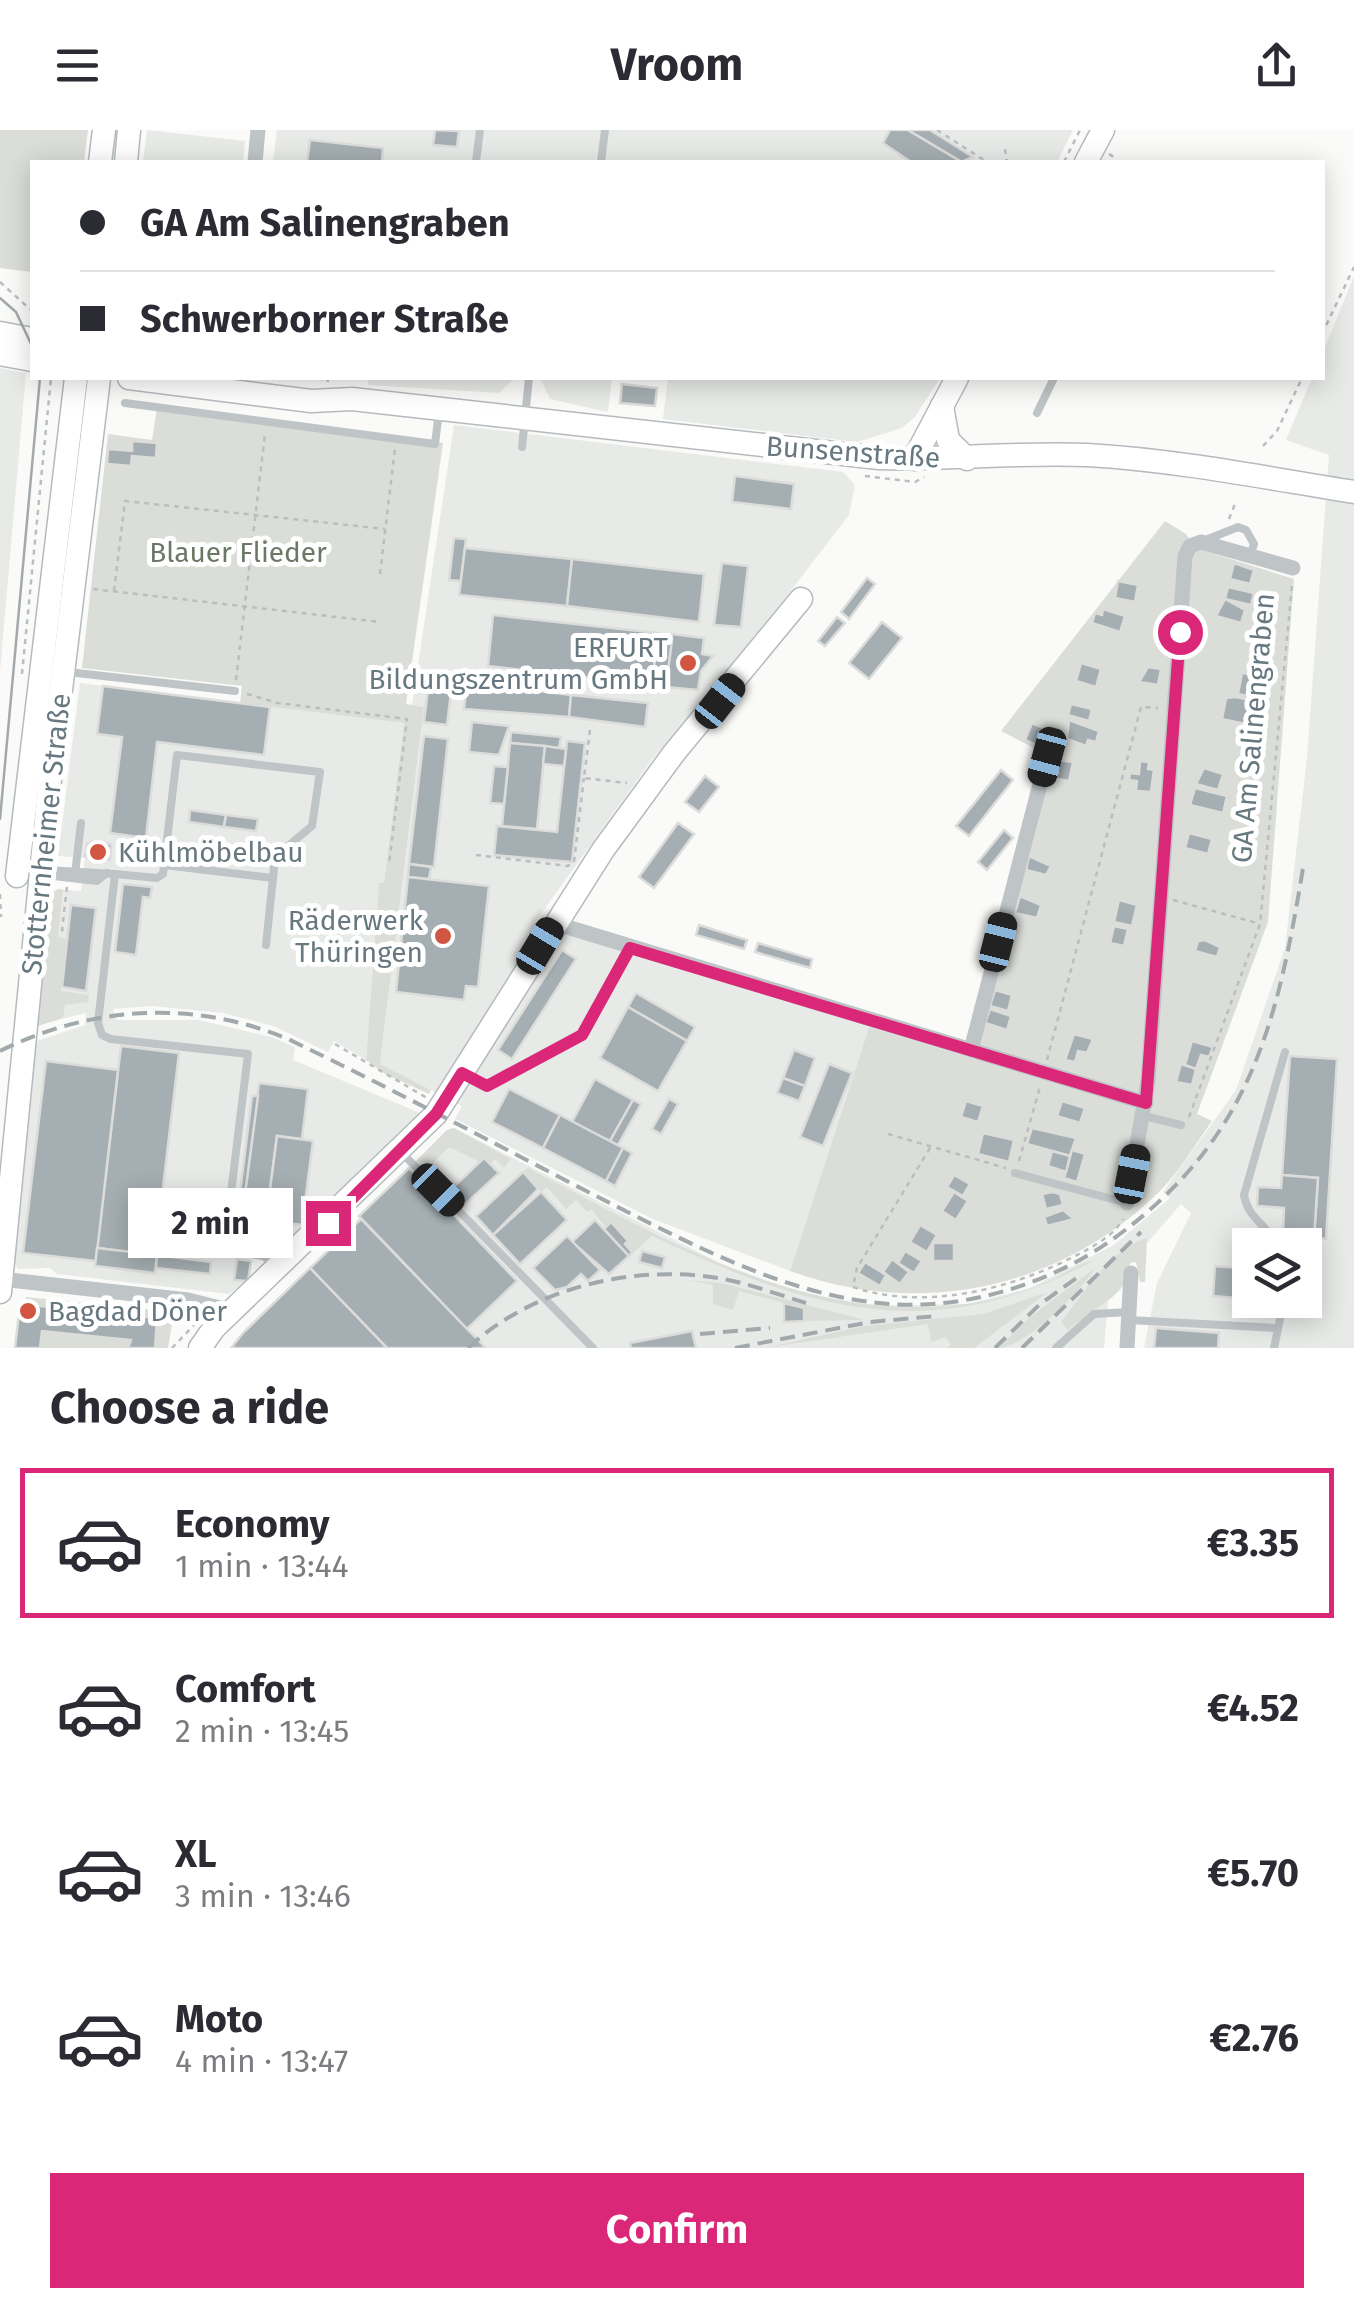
<!DOCTYPE html>
<html lang="en">
<head>
<meta charset="utf-8">
<style>
  body { margin:0; font-family:"Fira Sans",sans-serif; background:#f7f7f7; color:#2b2b33; height:100vh; display:flex; flex-direction:column; font-size:38px; white-space:nowrap }
  * { box-sizing:border-box; margin:0 }
  p { font-size:32px; color:#7c7c81 }
  .icon { flex:none; width:55px; height:55px; fill:none; stroke:currentColor; stroke-width:2; stroke-linecap:round; stroke-linejoin:round }
  .map { position:relative; height:1218px; overflow:hidden }
  .drawer { display:flex; flex-direction:column; background:#fff; flex:1 }
  .drawer>* { flex:none }
  .guide { position:absolute; left:30px; top:30px; width:1295px; height:220px; border-radius:0px; box-shadow:0 5px 25px #0003; display:grid; align-content:center; height:220px; padding:0 50px; background:#fff }
  .controls { position:absolute; left:1232px; top:1098px; display:grid; gap:20px }
  .controls a { display:grid; place-items:center; width:90px; height:90px; border-radius:0px; background:#fff; box-shadow:0 5px 25px #0003; font-size:50px }
  .end { position:absolute; width:45px; height:45px; margin:-22px; border:12px solid #db2777; background:#fff; box-shadow:0 0 0 5px #fff }
  .from { border-radius:50% }
  .bubble { position:absolute; height:70px; border-radius:0px; background:#fff; box-shadow:0 5px 25px #0003; font-size:32px; font-weight:700; line-height:70px; text-align:center }
  .car { position:absolute; width:30px; height:60px; margin:-30px -15px; border-radius:12px; box-shadow:0 0 8px 2px #0007; background:linear-gradient(#222 24%,#8ab4d8 0 40%,#222 0 76%,#8ab4d8 0 86%,#222 0) }
  .guide b { display:flex; align-items:center; gap:35px; height:95px; font-size:38px }
  .guide b+b { border-top:2px solid #e1e1e2 }
  .guide i { width:25px; height:25px; background:#2b2b33 }
  ul { padding:0; list-style:none }
  li { display:flex; align-items:center; gap:30px; height:150px; margin:0 20px 15px; padding:0 30px; border:5px solid transparent; border-radius:0px }
  li div { flex:1 }
  li b { display:block; font-size:38px }
  li em { font-style:normal; font-weight:700 }
  li.active { border-color:#db2777 }
  li>.icon { width:90px; height:90px; stroke-width:1.5 }
  h2 { padding:0 50px; font-size:45px; line-height:120px }
  .button { display:flex; gap:20px; margin-top:auto; padding:20px 50px }
  .button a { flex:1; height:115px; border-radius:0px; background:#db2777; color:#fff; font-size:40px; font-weight:700; line-height:115px; text-align:center }
  header { display:flex; justify-content:space-between; align-items:center; height:130px; padding:0 50px; background:#fff; font-size:45px; font-weight:700 }
  .map>svg:first-child { display:block }
</style>
</head>
<body>
<header><svg class="icon" aria-label="menu" viewBox="0 0 24 24"><path d="M4 6h16M4 12h16M4 18h16"/></svg>Vroom<svg class="icon" aria-label="share" viewBox="0 0 24 24"><path d="M12 15V3M7 8l5-5 5 5M5 13v7h14v-7"/></svg></header>
<div class="map">
<svg width="1354" height="1218" viewBox="0 0 1354 1218">
  <rect width="100%" height="100%" fill="#fafaf8"/>
  <g fill="#e8eae8" fill-rule="evenodd">
    <path d="M147 0 245 11 243 32H143Z"/>
    <path d="M277 0H1073L1057 32H273Z"/>
    <path d="M1354 146V1218H1144L1157 1153 1191 1083 1181 1074 1109 1157 1104 1218H231L447 1000 454 998 720 1133 804 1165 862 1176 967 1174 1030 1158 1114 1115 1170 1068 1163 1062 1236 960 1285 818 1307 628 1329 325 1286 310 1312 248H1322L1323 222ZM1250 1115H1305V1170H1250Z"/>
    <path d="M0 238 26 243 0 541Z"/>
    <path d="M361 248H515L499 263 368 255V249Z"/>
    <path d="M540 248H612L608 282 550 269Z"/>
    <path d="M668 248H940L915 287 902 298 857 312 663 289Z"/>
    <path d="M454 295 843 342 855 355 849 385 755 507 654 627 535 792 869 897 790 1141 653 1089 455 989 462 976 380 934 424 577 412 575Z"/>
    <path d="M80 553 404 593 384 753 379 754 366 930 334 911 328 922 273 896 223 883 152 876 113 879 116 890H199L271 907 295 917 293 930 420 983 285 1118 251 1115 248 1151 229 1164 57 1144 50 1138 18 1139 14 1131 34 912 85 895 86 883 36 895 52 763 58 759 81 761 85 728 58 726Z"/>
  </g>
  <g fill="#dbded8">
    <path d="M0 0H88L84 32H32V142L0 138Z"/>
    <path d="M157 278 443 313 406 574 424 577 380 934 431 960 429 964 385 944 366 930 379 753H384L404 593 240 573 242 556 82 538 108 304 152 310Z"/>
    <path d="M1165 391 1186 404 1196 418 1294 449 1268 792 1197 984 1212 991C1195 1015 1178 1044 1157 1064 1057 1160 919 1188 790 1141L869 897 975 929 1053 628 1001 601Z"/>
    <path d="M58 759 63 760 58 807 67 809 61 861 89 865 88 872 65 875 63 888 38 896 52 763Z"/>
    <path d="M454 998 511 1029 504 1038 495 1029 490 1034 484 1028 480 1032 449 1017 431 1035 416 1031 447 1000Z"/>
    <path d="M528 1038C667 1110 803 1194 965 1174 995 1171 1026 1162 1053 1149 1066 1143 1081 1132 1093 1131 931 1218 809 1180 652 1106L629 1126 591 1079 587 1082 576 1070 566 1079 547 1057 541 1062 523 1042Z"/>
    <path d="M1147 1108 1145 1152H1140L1136 1132 1130 1133C1127 1140 1126 1150 1122 1157 1113 1170 1082 1187 1068 1200L1061 1192C1083 1164 1111 1118 1147 1108Z"/>
    <path d="M1095 1138C1083 1159 1025 1218 998 1218L1029 1188Z"/>
    <path d="M688 1150 721 1153 865 1190 804 1191 803 1178 739 1161 733 1180 713 1174V1155Z"/>
    <path d="M1048 1162 974 1218H946L951 1215 946 1207 931 1212 928 1194 764 1218 864 1196 983 1184Z"/>
    <path d="M26 1167 174 1182 168 1218H155L157 1188 25 1175Z"/>
    <path d="M42 1201 131 1210 128 1218H40Z"/>
  </g>
  <g fill="#a5aeb2" stroke="#dcdcda" stroke-width="2.5">
    <path d="M435 0 459 1 457 17 433 15Z"/>
    <path d="M890 0H908L962 32H911L883 13Z"/>
    <path d="M908 0H930L973 27 962 32Z"/>
    <path d="M310 10 383 18 382 32H307Z"/>
    <path d="M622 254 657 258 655 276 620 273Z"/>
    <path d="M132 311 157 313 156 328 132 326 131 336 107 334 108 319 132 321Z"/>
    <path d="M735 346 794 354 791 379 732 372Z"/>
    <path d="M454 408 466 409 461 451 449 450Z"/>
    <path d="M465 418 572 429 567 476 459 465Z"/>
    <path d="M572 429 704 444 699 492 567 476Z"/>
    <path d="M722 433 748 436 741 497 714 495Z"/>
    <path d="M1234 433 1254 440 1250 454 1230 449Z"/>
    <path d="M867 448 875 454 849 489 841 482Z"/>
    <path d="M1118 451 1138 455 1135 472 1115 468Z"/>
    <path d="M1228 457 1254 463 1251 475 1225 469Z"/>
    <path d="M1225 469 1245 480 1241 493 1216 486Z"/>
    <path d="M1103 479 1125 486 1120 502 1092 493 1095 483 1102 485Z"/>
    <path d="M493 485 658 503 652 555 488 536Z"/>
    <path d="M837 487 845 493 825 516 818 511Z"/>
    <path d="M882 492 902 508 869 549 849 533Z"/>
    <path d="M672 504 704 508 702 524 713 526 701 541 698 560 666 557Z"/>
    <path d="M657 509 672 510 667 549 653 548Z"/>
    <path d="M1081 533 1101 539 1096 557 1076 551Z"/>
    <path d="M1148 537 1161 539 1158 555 1139 552Z"/>
    <path d="M1242 543 1256 545 1251 567 1238 564Z"/>
    <path d="M467 552 571 565 569 587 464 579Z"/>
    <path d="M103 556 270 577 264 625 157 612 146 708 110 703 122 607 97 604Z"/>
    <path d="M428 559 451 562 447 595 424 592Z"/>
    <path d="M571 565 648 573 645 597 569 587Z"/>
    <path d="M1236 567 1255 571 1250 595 1222 589 1226 568Z"/>
    <path d="M1071 574 1092 579 1089 591 1068 585Z"/>
    <path d="M1069 590 1099 601 1096 612 1088 610 1086 616 1067 609Z"/>
    <path d="M472 592 509 596 499 625 469 622Z"/>
    <path d="M1032 593 1048 600 1041 617 1025 610Z"/>
    <path d="M511 602 561 607 559 618 510 613Z"/>
    <path d="M424 606 448 609 434 737 409 734Z"/>
    <path d="M567 611 585 613 572 732 494 725 497 696 557 702Z"/>
    <path d="M510 613 545 616 537 699 502 696Z"/>
    <path d="M545 616 566 619 564 636 543 634Z"/>
    <path d="M1056 630 1073 632 1069 651 1052 648 1053 642 1058 643Z"/>
    <path d="M1140 631 1149 632 1148 639 1154 640 1151 662 1136 661 1137 651 1129 650 1130 643 1139 644Z"/>
    <path d="M494 636 508 637 504 674 490 673Z"/>
    <path d="M1204 638 1223 644 1218 660 1196 654Z"/>
    <path d="M1001 640 1013 650 969 706 956 696Z"/>
    <path d="M705 646 719 657 699 682 685 672Z"/>
    <path d="M1195 658 1227 666 1223 683 1190 675Z"/>
    <path d="M190 680 226 685 224 697 189 692Z"/>
    <path d="M226 685 258 689 256 701 224 697Z"/>
    <path d="M678 693 694 704 654 758 639 747Z"/>
    <path d="M1004 700 1013 708 987 740 978 732Z"/>
    <path d="M1189 703 1212 709 1208 724 1185 718Z"/>
    <path d="M93 712 111 714 110 730 85 727 87 714Z"/>
    <path d="M1029 726 1051 736 1046 745 1026 740Z"/>
    <path d="M409 734 431 737 429 749 408 747Z"/>
    <path d="M408 747 489 756 478 857 466 856 464 870 396 862Z"/>
    <path d="M123 754 152 757 150 768 143 767 136 825 115 822Z"/>
    <path d="M1020 766 1041 775 1037 788 1015 783Z"/>
    <path d="M1119 770 1137 775 1132 796 1114 792Z"/>
    <path d="M71 775 96 778 86 861 62 857Z"/>
    <path d="M699 795 747 810 744 819 696 805Z"/>
    <path d="M1114 796 1128 799 1124 816 1110 813Z"/>
    <path d="M1205 810 1220 817 1217 827 1195 821 1198 811Z"/>
    <path d="M758 813 812 829 810 838 755 822Z"/>
    <path d="M562 820 576 829 512 929 498 920Z"/>
    <path d="M995 860 1012 865 1008 881 990 876Z"/>
    <path d="M636 863 695 897 687 911 628 877Z"/>
    <path d="M628 877 687 911 658 961 600 928Z"/>
    <path d="M990 879 1011 886 1007 900 985 893Z"/>
    <path d="M1074 904 1093 909 1087 923 1078 921 1075 932 1065 930Z"/>
    <path d="M1192 911 1213 917 1209 927 1201 925 1196 939 1185 935Z"/>
    <path d="M121 916 179 923 155 1125 97 1118Z"/>
    <path d="M794 920 815 928 805 956 783 948Z"/>
    <path d="M1290 926 1337 929 1326 1109 1314 1108 1318 1048 1282 1045Z"/>
    <path d="M46 931 118 940 96 1131 23 1123Z"/>
    <path d="M829 934 852 943 823 1016 800 1007Z"/>
    <path d="M1181 934 1196 939 1192 955 1176 952Z"/>
    <path d="M783 948 805 956 799 971 777 963Z"/>
    <path d="M595 949 633 970 610 1011 572 992Z"/>
    <path d="M259 953 308 959 302 1009 277 1006 266 1090 291 1093 289 1108 240 1101Z"/>
    <path d="M509 959 560 985 543 1018 492 992Z"/>
    <path d="M252 966H258L242 1087H237Z"/>
    <path d="M669 969 678 974 661 1004 652 999Z"/>
    <path d="M633 970 641 974 618 1015 610 1011Z"/>
    <path d="M966 971 983 976 978 992 961 987Z"/>
    <path d="M1062 971 1085 978 1080 993 1057 986Z"/>
    <path d="M560 985 623 1018 606 1051 543 1018Z"/>
    <path d="M1032 998 1076 1008 1070 1026 1027 1014Z"/>
    <path d="M983 1003 1014 1010 1009 1032 978 1024Z"/>
    <path d="M277 1006 313 1011 302 1095 266 1090Z"/>
    <path d="M623 1018 632 1023 615 1056 606 1051Z"/>
    <path d="M1072 1020 1085 1024 1077 1052 1064 1048Z"/>
    <path d="M1052 1021 1070 1026 1066 1042 1048 1036Z"/>
    <path d="M484 1028 499 1043 460 1079 446 1064Z"/>
    <path d="M409 1038 517 1151 467 1199 359 1086Z"/>
    <path d="M523 1042 538 1059 493 1105 476 1086Z"/>
    <path d="M954 1045 970 1054 963 1066 947 1057Z"/>
    <path d="M1282 1045 1318 1048 1314 1108 1283 1107 1284 1078 1257 1076 1258 1057 1281 1058Z"/>
    <path d="M541 1062 567 1090 520 1134 493 1105Z"/>
    <path d="M954 1062 968 1071 956 1090 942 1081Z"/>
    <path d="M1052 1062 1060 1064 1063 1075 1046 1079 1042 1064Z"/>
    <path d="M1063 1080 1074 1089 1047 1096 1044 1087Z"/>
    <path d="M361 1089 467 1199 486 1218H387L310 1138Z"/>
    <path d="M595 1090 629 1126 609 1144 572 1112Z"/>
    <path d="M611 1092 628 1111 625 1114 632 1122 629 1126 604 1099Z"/>
    <path d="M920 1095 937 1105 927 1122 910 1112Z"/>
    <path d="M567 1106 600 1140 588 1151 581 1144 567 1157 555 1160 533 1138Z"/>
    <rect x="933" y="1113" width="21" height="18"/>
    <path d="M97 1118 157 1125 155 1143 95 1136Z"/>
    <path d="M642 1121 665 1127 662 1138 639 1132Z"/>
    <path d="M905 1121 922 1131 914 1143 898 1133Z"/>
    <path d="M157 1125 211 1132 210 1144 156 1138Z"/>
    <path d="M237 1129 251 1131 248 1151 234 1150Z"/>
    <path d="M892 1129 909 1142 900 1154 883 1142Z"/>
    <path d="M865 1132 886 1145 880 1156 858 1143Z"/>
    <path d="M1215 1136 1250 1139V1169L1213 1166Z"/>
    <path d="M310 1138 387 1218H231L243 1203Z"/>
    <path d="M784 1173 804 1178V1191L784 1192Z"/>
    <path d="M20 1174 157 1188 155 1218H128L131 1210 42 1201 40 1218H15Z"/>
    <path d="M1156 1198 1219 1203 1218 1218H1154Z"/>
    <path d="M692 1201 696 1218H631L630 1213Z"/>
  </g>
  <g fill="none" stroke-linecap="round" stroke-linejoin="round">
    <defs>
      <g id="secondary">
        <path d="M100 32 104 0"/>
        <path d="M126 32 129 0"/>
        <path d="M1086 32 1103 0"/>
        <path d="M0 203 32 209"/>
        <path d="M0 224 32 230"/>
        <path d="M129 248 311 271 352 269 879 328C949 330 1018 322 1087 325 1176 330 1266 348 1354 362"/>
        <path d="M942 276 948 310 967 329"/>
        <path d="M914 329 957 248"/>
        <path d="M17 746 76 248"/>
        <path d="M0 1162 50 650 99 248"/>
        <path d="M200 1218 214 1198 436 984 603 720 674 623 801 469"/>
      </g>
    </defs>
    <use href="#secondary" stroke="#b4babe" stroke-width="25"/>
    <g stroke="#babec0" stroke-width="2.5" stroke-dasharray="5 5" stroke-linecap="butt">
      <path d="M937 0 987 32"/>
      <path d="M1005 19 1007 32"/>
      <path d="M1109 24 1117 29"/>
      <path d="M1064 32 1080 0"/>
      <path d="M0 152 32 181"/>
      <path d="M1322 204 1354 137"/>
      <path d="M317 248 329 251"/>
      <path d="M1263 316 1277 301 1302 248"/>
      <path d="M865 346 915 352 924 347"/>
      <path d="M1229 389 1235 374"/>
      <path d="M380 444 395 318"/>
      <path d="M93 459 380 492"/>
      <path d="M114 461 125 371 385 399"/>
      <path d="M22 544 51 248"/>
      <path d="M236 550 265 304"/>
      <path d="M247 564 278 573 407 589 389 734"/>
      <path d="M590 600 584 648 627 653"/>
      <path d="M476 725 568 736 574 732 584 648"/>
      <path d="M67 757 62 800 68 803"/>
      <path d="M0 764 1 787"/>
      <path d="M1173 770 1257 793"/>
      <path d="M335 914 427 968"/>
      <path d="M1047 930 1141 577 1158 578"/>
      <path d="M1189 987 1260 794 1292 455"/>
      <path d="M888 1004 1006 1038"/>
      <path d="M930 1018 857 1138 853 1157C927 1182 1015 1158 1081 1123 1097 1114 1114 1105 1123 1089"/>
      <path d="M1019 1031 1040 957"/>
      <path d="M172 1218 197 1192"/>
    </g>
    <g stroke="#bfc4c7" stroke-width="8">
      <path d="M476 32 480 0"/>
      <path d="M601 32 605 0"/>
      <path d="M125 273 435 314 439 281"/>
      <path d="M1037 283 1054 248"/>
      <path d="M522 317 529 248"/>
      <path d="M1203 411 1238 397 1246 400 1254 414 1250 426"/>
      <path d="M68 542 235 561"/>
      <path d="M164 735 273 748 275 727 312 696 320 642 177 625C172 665 168 704 163 744L157 748 115 744 98 893 102 905 111 909 248 924 224 1120 263 1126 274 1133"/>
      <path d="M46 740 115 744"/>
      <path d="M75 744 81 693"/>
      <path d="M45 745 97 751 107 743"/>
      <path d="M266 815 273 748"/>
      <path d="M466 945 487 956 583 905 630 818"/>
      <path d="M1144 986 1181 995"/>
      <path d="M401 1022 593 1218"/>
      <path d="M1015 1043 1127 1073"/>
      <path d="M1274 1115C1268 1093 1248 1090 1244 1065L1285 922"/>
      <path d="M1129 1190 1276 1198"/>
      <path d="M1056 1218 1094 1184 1129 1182"/>
      <path d="M1274 1218 1284 1170"/>
    </g>
    <g stroke="#bfc4c7" stroke-width="15">
      <path d="M255 32 258 0"/>
      <path d="M554 793 1146 973"/>
      <path d="M971 920 1047 627"/>
      <path d="M1127 1073 1148 951 1185 426 1190 416 1201 412 1293 438"/>
      <path d="M0 1149 188 1170 232 1181"/>
      <path d="M1127 1218 1131 1143"/>
    </g>
    <use href="#secondary" stroke="#fff" stroke-width="22"/>
    <g stroke="#a2a9ad" stroke-width="2.5">
      <path d="M0 168 16 182 32 216"/>
      <path d="M0 689 40 248"/>
    </g>
    <g stroke="#a2a9ad" stroke-width="4" stroke-dasharray="15 8" stroke-linecap="butt">
      <path d="M0 921C92 876 192 869 288 909 390 958 490 1011 590 1063 680 1108 776 1162 878 1173 959 1182 1047 1156 1113 1109 1252 1009 1278 891 1304 732"/>
      <path d="M700 1204 770 1198"/>
      <path d="M468 1218C533 1157 637 1133 723 1149 751 1154 779 1165 806 1173"/>
      <path d="M735 1218 870 1192 937 1186"/>
      <path d="M995 1218 1039 1175 1078 1147"/>
      <path d="M1022 1218 1141 1102"/>
    </g>
  </g>
  <g fill="none" stroke-linecap="round" stroke-linejoin="round">
    <path stroke="#db2777" stroke-width="12" d="M328 1093 436 984 462 943 487 956 582 905 630 818 1146 973 1180 502"/>
  </g>
  <g fill="#d15540" stroke="#fff" stroke-width="4">
    <circle cx="688" cy="533" r="10"/>
    <circle cx="98" cy="722" r="10"/>
    <circle cx="443" cy="806" r="10"/>
    <circle cx="28" cy="1181" r="10"/>
  </g>
  <g text-anchor="middle" dominant-baseline="central" stroke-width="10" stroke-linejoin="round" paint-order="stroke">
    <g font-size="28" fill="#677880" stroke="#fff">
      <text transform="translate(853 322) rotate(4)">Bunsenstraße</text>
      <text transform="translate(1253 598) rotate(-85)">GA Am Salinengraben</text>
      <text transform="translate(46 704) rotate(-84)">Stotternheimer Straße</text>
    </g>
    <g font-size="28" fill="#6b7866" stroke="#fff">
      <text x="238" y="422">Blauer Flieder</text>
    </g>
    <g font-size="28" fill="#677880" stroke="#fff" text-anchor="end">
      <text x="668" y="517">ERFURT<tspan x="668" dy="32">Bildungszentrum GmbH</tspan></text>
      <text x="118" y="722" text-anchor="start">Kühlmöbelbau</text>
      <text x="423" y="790">Räderwerk<tspan x="423" dy="32">Thüringen</tspan></text>
      <text x="48" y="1181" text-anchor="start">Bagdad Döner</text>
    </g>
  </g>
</svg>
<div class="controls">
<a><svg class="icon" aria-label="layers" viewBox="0 0 24 24"><path d="M12 4l9 5-9 5-9-5zM3 14l9 5 9-5"/></svg></a>
</div>
<i class="end from" style="left:1180px;top:502px"></i>
<i class="end" style="left:328px;top:1093px"></i>
<div class="bubble" style="left:128px;top:1058px;width:165px">2 min</div>
<i class="car" style="left:720px;top:571px;rotate:38deg"></i>
<i class="car" style="left:1047px;top:627px;rotate:195deg"></i>
<i class="car" style="left:998px;top:812px;rotate:14deg"></i>
<i class="car" style="left:540px;top:816px;rotate:31deg"></i>
<i class="car" style="left:1132px;top:1044px;rotate:11deg"></i>
<i class="car" style="left:438px;top:1060px;rotate:135deg"></i>
<div class="guide">
<b><i class="from"></i>GA Am Salinengraben</b>
<b><i></i>Schwerborner Straße</b>
</div>
</div>
<section class="drawer">
<h2>Choose a ride</h2>
<ul>
<li class="active"><svg class="icon" aria-label="car" viewBox="0 0 24 24"><path d="M5 17H2v-5l4-1 3-4h7l3 4 3 1v5h-3M9 17h6M6 11h13"/><circle cx="7" cy="17" r="2"/><circle cx="17" cy="17" r="2"/></svg><div><b>Economy</b><p>1 min · 13:44</p></div><em>€3.35</em></li>
<li><svg class="icon" aria-label="car" viewBox="0 0 24 24"><path d="M5 17H2v-5l4-1 3-4h7l3 4 3 1v5h-3M9 17h6M6 11h13"/><circle cx="7" cy="17" r="2"/><circle cx="17" cy="17" r="2"/></svg><div><b>Comfort</b><p>2 min · 13:45</p></div><em>€4.52</em></li>
<li><svg class="icon" aria-label="car" viewBox="0 0 24 24"><path d="M5 17H2v-5l4-1 3-4h7l3 4 3 1v5h-3M9 17h6M6 11h13"/><circle cx="7" cy="17" r="2"/><circle cx="17" cy="17" r="2"/></svg><div><b>XL</b><p>3 min · 13:46</p></div><em>€5.70</em></li>
<li><svg class="icon" aria-label="car" viewBox="0 0 24 24"><path d="M5 17H2v-5l4-1 3-4h7l3 4 3 1v5h-3M9 17h6M6 11h13"/><circle cx="7" cy="17" r="2"/><circle cx="17" cy="17" r="2"/></svg><div><b>Moto</b><p>4 min · 13:47</p></div><em>€2.76</em></li>
</ul>
<div class="button"><a>Confirm</a></div>
</section>
</body>
</html>
